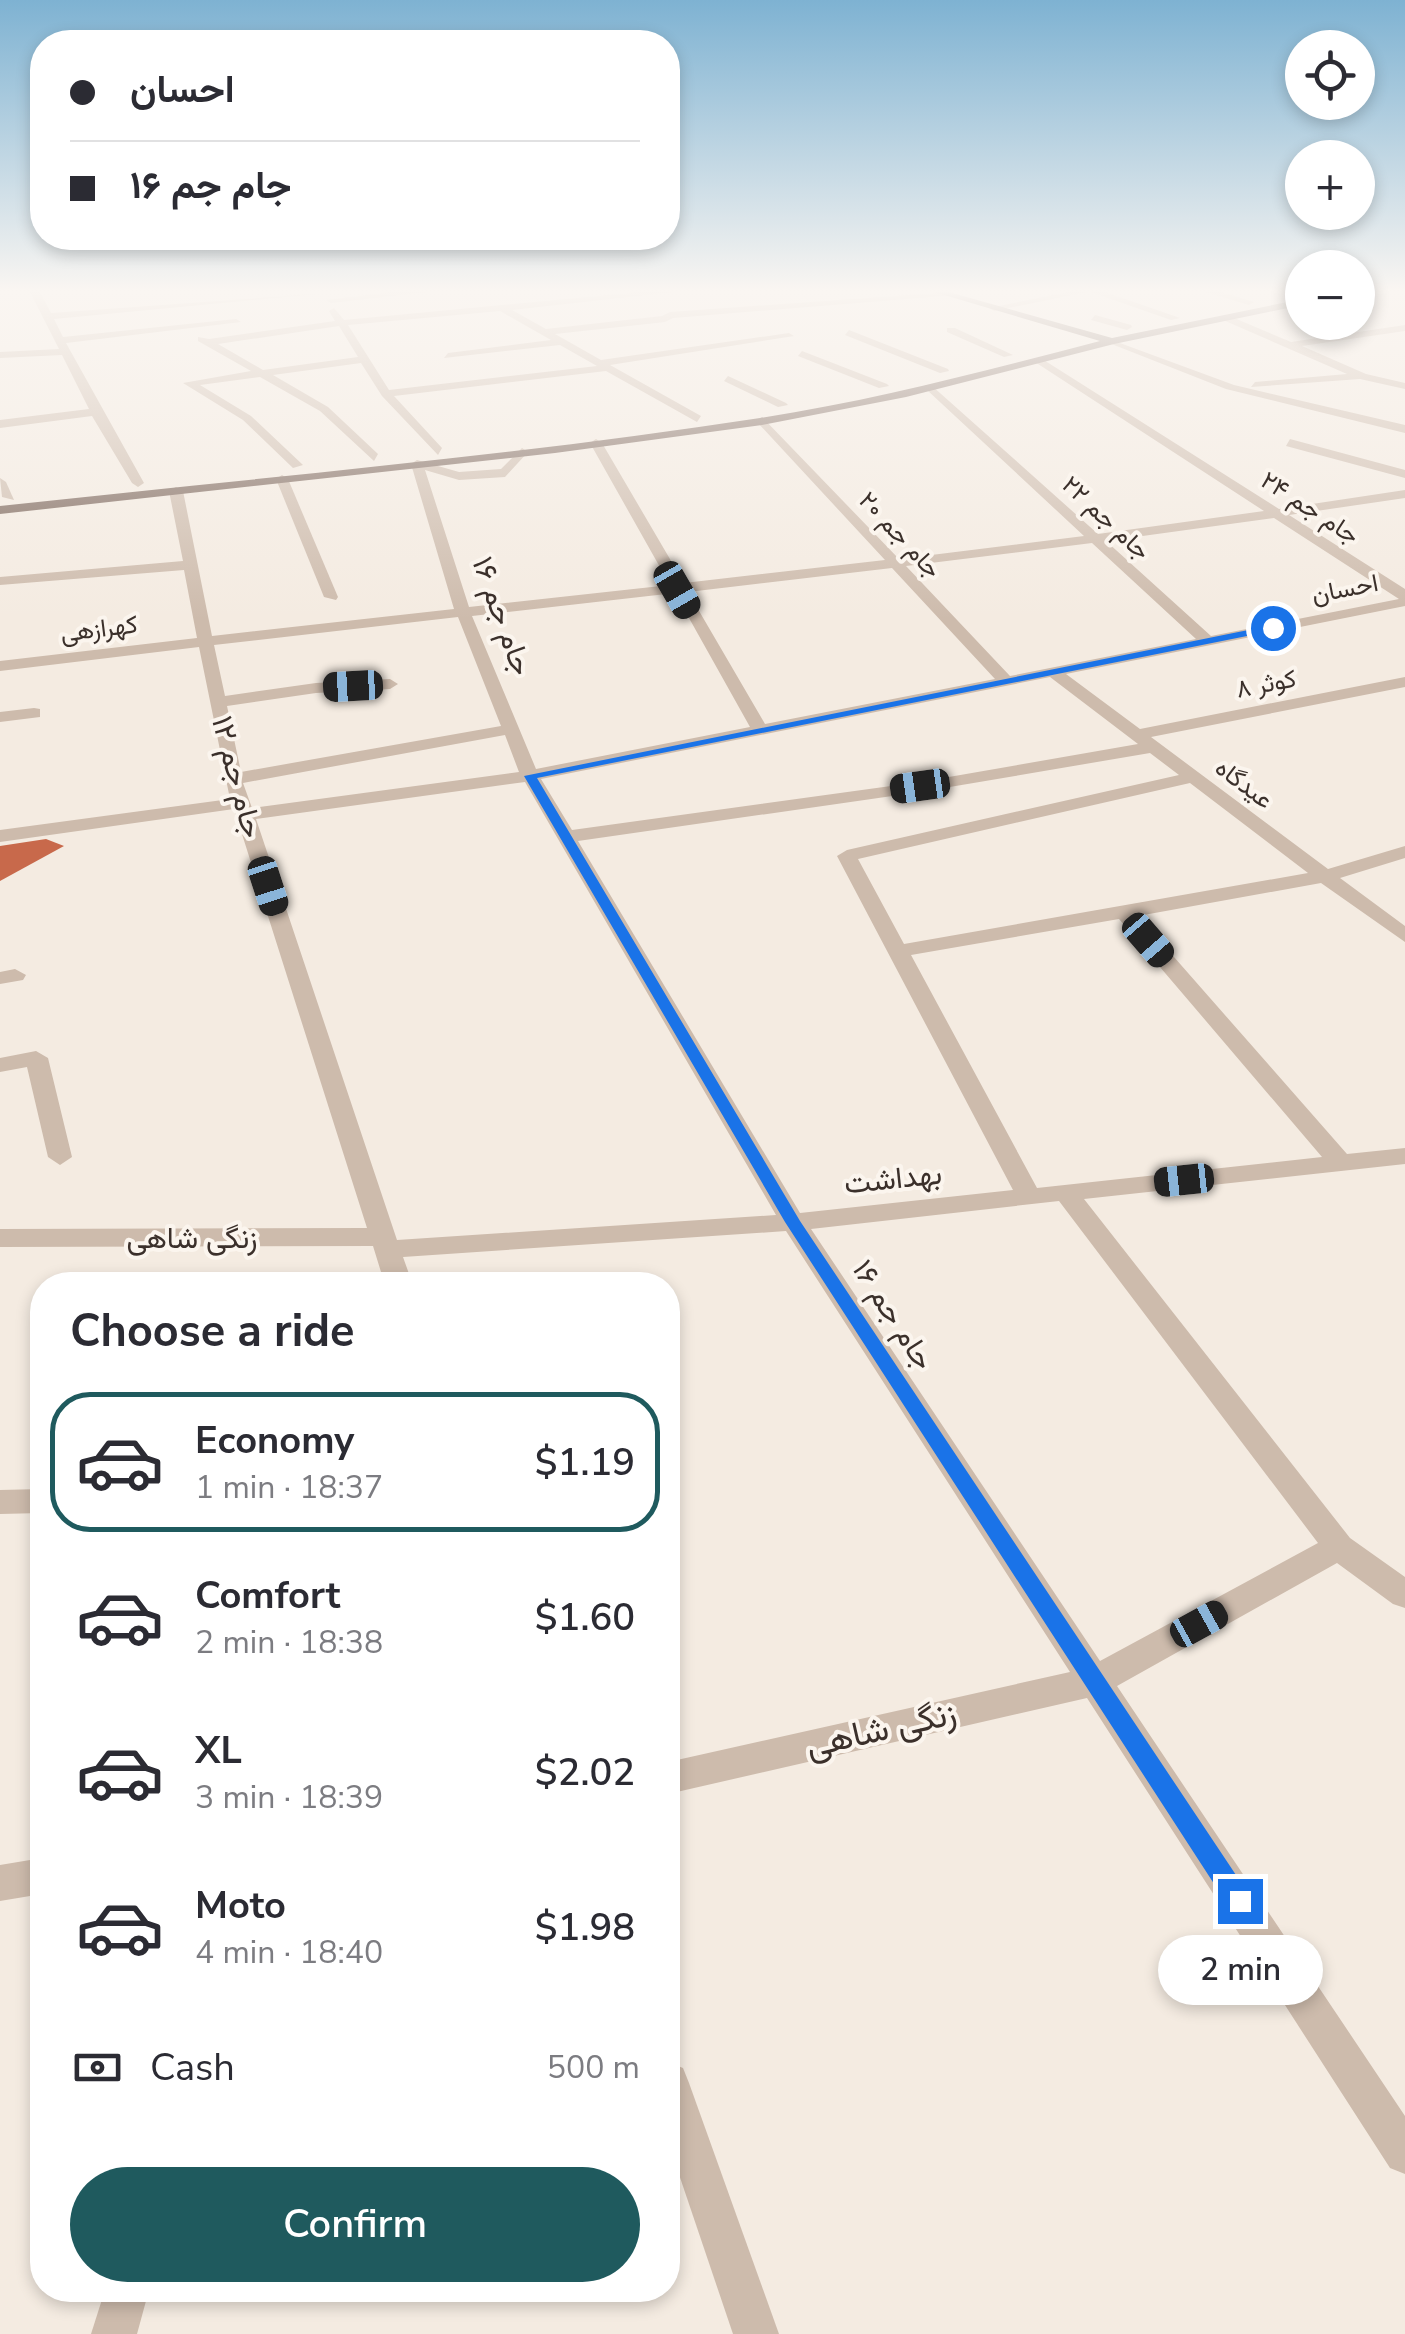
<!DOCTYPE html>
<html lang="en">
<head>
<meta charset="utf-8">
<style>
  body { margin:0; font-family:"Nunito Sans",Vazirmatn,sans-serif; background:#f2f2f3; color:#2b2b33; height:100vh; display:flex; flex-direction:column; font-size:38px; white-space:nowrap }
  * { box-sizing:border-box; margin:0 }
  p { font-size:32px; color:#7c7c81 }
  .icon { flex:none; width:55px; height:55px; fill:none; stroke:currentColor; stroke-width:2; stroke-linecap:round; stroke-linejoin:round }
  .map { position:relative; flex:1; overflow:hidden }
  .details { position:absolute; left:30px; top:1272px; width:650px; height:1030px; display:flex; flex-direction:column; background:#fff; border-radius:40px; box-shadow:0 5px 15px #0003 }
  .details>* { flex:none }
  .hud { position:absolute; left:30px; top:30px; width:650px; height:220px; border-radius:40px; box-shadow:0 5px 15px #0003; display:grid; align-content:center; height:220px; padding:0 40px; background:#fff }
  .controls { position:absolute; left:1285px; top:30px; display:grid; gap:20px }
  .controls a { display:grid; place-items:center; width:90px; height:90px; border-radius:50%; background:#fff; box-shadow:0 5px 15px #0003; font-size:50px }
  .end { position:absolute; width:45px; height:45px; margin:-22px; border:12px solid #1a73e8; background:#fff; box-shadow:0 0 0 5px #fff }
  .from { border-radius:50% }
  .bubble { position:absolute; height:70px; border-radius:35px; background:#fff; box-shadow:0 5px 15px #0003; font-size:32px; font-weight:600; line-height:70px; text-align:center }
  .car { position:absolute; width:30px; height:60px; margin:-30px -15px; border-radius:12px; box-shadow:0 0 8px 2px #0007; background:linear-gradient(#222 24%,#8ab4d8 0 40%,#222 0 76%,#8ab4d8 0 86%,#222 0) }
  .hud b { display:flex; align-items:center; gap:35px; height:95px; font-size:38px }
  .hud b+b { border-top:2px solid #e1e1e2 }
  .hud i { width:25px; height:25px; background:#2b2b33 }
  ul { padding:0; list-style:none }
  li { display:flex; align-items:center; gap:30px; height:140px; margin:0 20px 15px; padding:0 20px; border:5px solid transparent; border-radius:40px }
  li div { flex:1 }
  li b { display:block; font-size:38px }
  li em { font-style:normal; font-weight:600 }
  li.selected { border-color:#1f5a5e }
  li>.icon { width:90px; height:90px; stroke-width:1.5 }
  h2 { padding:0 40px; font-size:45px; line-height:120px }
  .pay { display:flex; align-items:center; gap:25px; height:110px; padding:0 40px; font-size:38px }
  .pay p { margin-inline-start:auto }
  .button { display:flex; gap:20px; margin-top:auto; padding:20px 40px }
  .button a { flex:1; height:115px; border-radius:60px; background:#1f5a5e; color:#fff; font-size:40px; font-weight:600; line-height:115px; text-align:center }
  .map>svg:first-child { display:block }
</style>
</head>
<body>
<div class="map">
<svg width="1405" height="2334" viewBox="0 0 1405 2334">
  <rect width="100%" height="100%" fill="#f4ebe1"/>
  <path fill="#c8694b" d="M46 839 64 846 0 881V846Z"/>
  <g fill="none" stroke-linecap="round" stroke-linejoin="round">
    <g fill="#cdbbac" fill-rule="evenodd">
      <path d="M30 292H40L51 313 327 293 54 319 63 337 236 319 241 322 66 343 144 483 138 487 132 483 92 416 0 428V420L89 409 62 355 0 358V352L59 349Z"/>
      <path d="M392 292H427L331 303 326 300Z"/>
      <path d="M640 292H673L512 310 546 329 662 316 670 312 951 292 956 295 673 318 665 322 555 334 601 360 789 333 794 336 610 365 701 416 697 422 606 371 394 396 442 448 438 455 382 396 361 363 273 375 328 407 378 454 374 461 320 411 260 377 200 385 251 416 303 465 293 468 243 420 183 383 251 371 198 341V337L209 339 335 321 329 311 334 308 344 320ZM500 311 551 340 448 353 444 358 560 345 597 366 389 390 348 325ZM339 326 358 357 263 370 218 344Z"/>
      <path d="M1068 292H1087L994 311 989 308Z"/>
      <path d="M1091 292H1105L1180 318 1171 320Z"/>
      <path d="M1206 292H1221L1254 302 1249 305Z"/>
      <path d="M1095 315 1131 325 1132 327 1127 330 1091 320Z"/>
      <path d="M1227 315 1291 342 1405 325V331L1302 346 1366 374 1405 383V389L1360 379 1251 387 1255 382 1347 374 1223 320Z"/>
      <path d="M947 328H955L1013 355 1004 357 947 332Z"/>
      <path d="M849 330 948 369 949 371 940 373 845 335Z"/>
      <path d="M1109 339 1234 385 1405 425V433L1226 389 1109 343Z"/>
      <path d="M802 351 887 384 889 386 879 388 798 356Z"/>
      <path d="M1039 357 1279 509 1405 490V498L1289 515 1405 589V606L1066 674 1140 729 1405 677V687L1151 737 1328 869 1405 846V858L1340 878 1405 926V942L1321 883 1138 916 1347 1154 1405 1148V1164L1084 1199 1350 1538 1405 1577V1608L1393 1604 1337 1563 1117 1686 1405 2116V2174L1390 2168 1087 1698 668 1794V1762L1070 1672 786 1231 403 1257 413 1285H385L373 1246 0 1247V1229L367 1228 234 809 0 842V830L230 799 199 647 0 671V661L197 638 184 570 0 585V577L183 561 169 491 176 487 183 491 212 636 454 609 411 464 417 460 459 472 501 469 522 448 528 452 505 477 459 480 425 470 469 607 670 585 590 443 596 439 602 443 684 583 885 560 758 423 762 417 899 559 1084 536 927 390 931 385 1098 534 1264 511 1035 362ZM1274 518 1399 599 1211 636 1106 541ZM1092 543 1196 639 1010 676 906 566ZM892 568 995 679 765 724 688 592ZM675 593 750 727 536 769 472 616ZM458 617 501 726 241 772 227 706 316 693 390 689 398 684 390 679 316 683 225 696 214 645ZM1050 677 1138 744 920 782 572 830 541 779ZM505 735 519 772 252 808 243 783ZM1150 753 1179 775 847 850 837 856 1013 1190 800 1213 578 841 920 792ZM525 782 776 1215 397 1240 256 819ZM1190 783 1308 873 904 944 858 859ZM1119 919 1322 1157 1037 1188 911 955ZM1059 1201 1318 1543 1100 1661 811 1229Z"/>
      <path d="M728 376 786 403 788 405 778 407 724 381Z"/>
      <path d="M1290 439 1405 470V478L1286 446Z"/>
      <path d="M282 475 288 479 338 597 336 600 324 597 276 479Z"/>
      <path d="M0 478 6 482 14 500 2 497Z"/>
      <path d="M34 708 40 709V717L0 722V712Z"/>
      <path d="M15 969 26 975 23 980 0 984V972Z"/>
      <path d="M36 1051 48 1058 72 1157 60 1165 48 1157 27 1067 0 1072V1058Z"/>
      <path d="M42 1489V1513L0 1514V1490Z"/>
      <path d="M42 1858V1894L0 1901V1865Z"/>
      <path d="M668 2062 683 2068 689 2083 779 2334H733L668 2142Z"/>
      <path d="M105 2290H149L137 2334H91Z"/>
    </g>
    <path fill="#7d675c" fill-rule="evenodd" d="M934 292H949L1112 338 1302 299V305L1114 344 906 397 762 425 555 453 0 514V506C253 478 508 457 760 418 876 400 988 370 1100 341Z"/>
  </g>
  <linearGradient id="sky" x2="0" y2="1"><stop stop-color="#7eb2d2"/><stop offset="0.47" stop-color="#faf6f2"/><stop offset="1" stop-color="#faf6f2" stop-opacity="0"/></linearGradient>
  <rect width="1405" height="619" fill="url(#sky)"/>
  <path fill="#1a73e8" d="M1273 625 1277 630 537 778 800 1221 1248 1893 1252 1901 1248 1910 1240 1913 1231 1910 785 1222 524 776Z"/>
  <g text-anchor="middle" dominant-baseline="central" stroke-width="8" stroke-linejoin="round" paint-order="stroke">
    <g font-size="25" fill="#3b302b" stroke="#fbf5ee">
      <text transform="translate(1310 508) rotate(33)">جام جم ۲۴</text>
      <text transform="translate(1106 518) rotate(43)">جام جم ۲۲</text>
      <text transform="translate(900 535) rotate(47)">جام جم ۲۰</text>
      <text transform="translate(1345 589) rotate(-11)">احسان</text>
      <text transform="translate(99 629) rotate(-7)">کهرازهی</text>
      <text transform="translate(1266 684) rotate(-11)">کوثر ۸</text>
      <text transform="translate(1244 784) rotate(37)">عیدگاه</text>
    </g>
    <g font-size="30" fill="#3b302b" stroke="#fbf5ee">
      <text transform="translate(502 616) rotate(70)">جام جم ۱۶</text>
      <text transform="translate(237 777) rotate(75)">جام جم ۱۲</text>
      <text transform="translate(893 1179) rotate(-6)">بهداشت</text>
      <text x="192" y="1238">زنگی شاهی</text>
      <text transform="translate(893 1315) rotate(57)">جام جم ۱۶</text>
    </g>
    <g font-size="35" fill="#3b302b" stroke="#fbf5ee">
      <text transform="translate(881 1729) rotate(-13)">زنگی شاهی</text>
    </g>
  </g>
</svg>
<div class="controls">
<a><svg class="icon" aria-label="locate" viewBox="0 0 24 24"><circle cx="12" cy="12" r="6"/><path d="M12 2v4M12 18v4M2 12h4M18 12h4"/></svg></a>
<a>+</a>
<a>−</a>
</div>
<i class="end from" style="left:1273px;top:628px"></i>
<i class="end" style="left:1240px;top:1901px"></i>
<div class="bubble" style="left:1158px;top:1935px;width:165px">2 min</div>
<i class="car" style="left:677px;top:590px;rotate:150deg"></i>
<i class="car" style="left:353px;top:686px;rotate:267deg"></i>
<i class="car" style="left:920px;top:786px;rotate:262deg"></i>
<i class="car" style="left:268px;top:886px;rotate:162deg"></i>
<i class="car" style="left:1148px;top:940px;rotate:139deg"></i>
<i class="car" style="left:1184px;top:1180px;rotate:264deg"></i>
<i class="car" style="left:1199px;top:1624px;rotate:61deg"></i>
<div class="hud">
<b><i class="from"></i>احسان</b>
<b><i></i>جام جم ۱۶</b>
</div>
<section class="details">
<h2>Choose a ride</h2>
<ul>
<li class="selected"><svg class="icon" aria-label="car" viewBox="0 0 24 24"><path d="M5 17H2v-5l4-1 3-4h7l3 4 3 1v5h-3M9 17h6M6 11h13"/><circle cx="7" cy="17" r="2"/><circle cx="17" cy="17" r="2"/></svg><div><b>Economy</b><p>1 min · 18:37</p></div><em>$1.19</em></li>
<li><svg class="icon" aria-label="car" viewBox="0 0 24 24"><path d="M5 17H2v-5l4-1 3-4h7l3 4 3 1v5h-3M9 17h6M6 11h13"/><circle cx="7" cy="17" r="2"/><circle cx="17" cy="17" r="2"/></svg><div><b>Comfort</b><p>2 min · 18:38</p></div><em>$1.60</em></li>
<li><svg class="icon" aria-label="car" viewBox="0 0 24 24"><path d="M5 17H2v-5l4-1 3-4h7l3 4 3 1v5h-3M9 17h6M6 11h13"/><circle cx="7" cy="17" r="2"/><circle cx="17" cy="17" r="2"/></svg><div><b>XL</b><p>3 min · 18:39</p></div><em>$2.02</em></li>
<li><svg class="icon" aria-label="car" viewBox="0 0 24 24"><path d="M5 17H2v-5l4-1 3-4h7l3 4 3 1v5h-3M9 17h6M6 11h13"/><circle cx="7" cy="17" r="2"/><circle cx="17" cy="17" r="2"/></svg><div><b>Moto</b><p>4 min · 18:40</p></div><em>$1.98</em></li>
</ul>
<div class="pay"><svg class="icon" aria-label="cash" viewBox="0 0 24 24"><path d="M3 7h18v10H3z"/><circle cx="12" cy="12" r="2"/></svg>Cash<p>500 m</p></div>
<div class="button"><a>Confirm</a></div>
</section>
</div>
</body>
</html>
